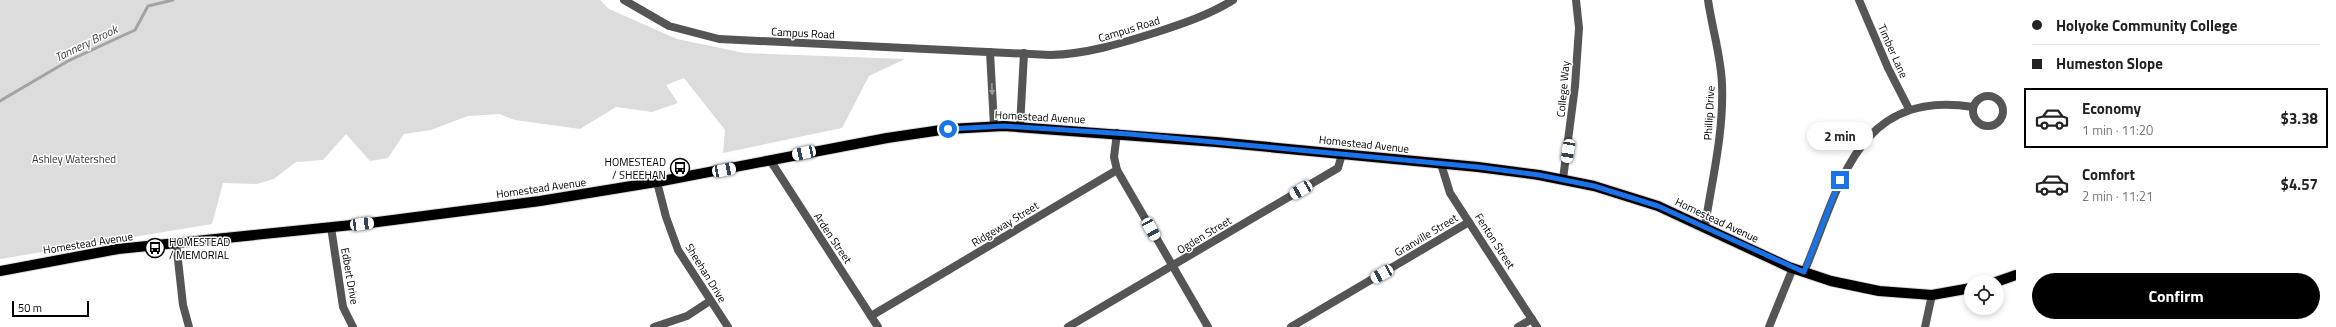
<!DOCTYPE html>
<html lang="en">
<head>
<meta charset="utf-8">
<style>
  body { margin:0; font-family:"Titillium Web",sans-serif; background:#f2f2f2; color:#222; height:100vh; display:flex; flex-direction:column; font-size:15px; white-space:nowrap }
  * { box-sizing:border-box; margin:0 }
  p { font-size:13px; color:#767676 }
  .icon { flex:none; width:22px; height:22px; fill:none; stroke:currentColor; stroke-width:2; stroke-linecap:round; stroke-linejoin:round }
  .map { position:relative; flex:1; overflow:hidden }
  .sheet { display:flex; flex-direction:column; background:#fff; width:320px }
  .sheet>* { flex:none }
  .hud { display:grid; align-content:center; height:88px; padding:0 16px; background:#fff }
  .controls { position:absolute; left:1964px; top:275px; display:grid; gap:8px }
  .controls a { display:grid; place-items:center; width:40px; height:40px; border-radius:50%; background:#fff; box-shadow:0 2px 6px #0003; font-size:20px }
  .scale { position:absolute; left:12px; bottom:10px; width:77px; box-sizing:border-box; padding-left:4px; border:2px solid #000; border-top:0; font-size:11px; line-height:14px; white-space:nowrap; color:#000; -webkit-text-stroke:3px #fff; paint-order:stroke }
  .end { position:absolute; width:18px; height:18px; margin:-9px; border:5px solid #1a73e8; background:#fff; box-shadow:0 0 0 2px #fff }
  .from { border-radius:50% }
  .bubble { position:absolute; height:28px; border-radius:14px; background:#fff; box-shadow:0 2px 6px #0003; font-size:13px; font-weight:700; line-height:28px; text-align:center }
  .car { position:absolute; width:12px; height:24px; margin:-12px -6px; border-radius:5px; box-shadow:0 0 3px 1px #0007; background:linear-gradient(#fff 24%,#345 0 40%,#fff 0 76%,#345 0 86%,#fff 0) }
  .hud b { display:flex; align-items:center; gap:14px; height:38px; font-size:15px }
  .hud b+b { border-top:1px solid #e0e0e0 }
  .hud i { width:10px; height:10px; background:#222 }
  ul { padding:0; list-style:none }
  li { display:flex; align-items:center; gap:12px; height:60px; margin:0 8px 6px; padding:0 8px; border:2px solid transparent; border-radius:0px }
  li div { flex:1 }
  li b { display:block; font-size:15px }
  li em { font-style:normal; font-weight:700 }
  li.on { border-color:#000 }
  li>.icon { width:36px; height:36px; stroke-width:1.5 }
  .action { display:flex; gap:8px; margin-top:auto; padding:8px 16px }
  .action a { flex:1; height:46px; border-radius:24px; background:#000; color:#fff; font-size:16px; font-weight:700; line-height:46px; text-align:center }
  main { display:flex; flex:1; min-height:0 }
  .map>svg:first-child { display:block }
</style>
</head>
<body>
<main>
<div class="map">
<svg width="2016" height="327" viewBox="0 0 2016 327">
  <rect width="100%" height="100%" fill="#fff"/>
  <path fill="#dcdcdc" d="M0 0H600L609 9 677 39 744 53 905 59 869 76 842 128 723 153 725 130 684 78 666 85 678 103 652 112 616 107 580 129 515 120 499 114 468 116 431 130 404 134 388 158 370 161 346 134 323 160 296 162 274 179 257 184 223 183 212 224 0 259Z"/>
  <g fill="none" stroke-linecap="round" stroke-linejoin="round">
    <path stroke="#a3a3a3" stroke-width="3" d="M0 101 68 61 135 30 148 6 173 0"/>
    <defs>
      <g id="primary">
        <path d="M0 271 118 249 362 224 540 201 662 181 887 138 948 129 1004 126 1216 142 1478 167 1539 175 1594 186 1658 206 1789 267 1831 281 1879 291 1932 295 1971 288"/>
        <path d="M1996 282 2016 275"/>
      </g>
    </defs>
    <use href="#primary" stroke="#dbdbdb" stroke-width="12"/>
    <g stroke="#555" stroke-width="8">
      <path d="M624 0 669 26 719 39 1050 55C1087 54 1119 44 1154 33 1182 24 1209 15 1233 0"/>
      <path d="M1859 0 1888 68 1909 109"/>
      <path d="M990 52 994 126"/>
      <circle cx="1988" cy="111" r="15"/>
      <path d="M1020 127 1024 53"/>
      <path d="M770 160 878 327"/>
      <path d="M1441 164 1450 193 1537 327"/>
      <path d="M1117 170 1208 327"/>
      <path d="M1563 179 1575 86 1579 28 1576 0"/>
      <path d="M657 182 666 217 678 250 728 327"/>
      <path d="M1705 226C1712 180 1724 132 1722 84 1721 56 1712 28 1708 0"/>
      <path d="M331 227 343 307 353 327"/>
      <path d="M176 242 183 305 189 327"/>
      <path d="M1804 272C1840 189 1855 88 1973 107"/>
      <path d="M871 316 1117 170 1114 157 1117 133"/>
      <path d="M654 327 687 316 710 301"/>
      <path d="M1068 327 1338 168 1342 154"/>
      <path d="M1291 327 1469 222"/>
      <path d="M1518 327 1532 319"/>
      <path d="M1769 327 1793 268"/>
      <path d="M1925 327 1932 295"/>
    </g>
    <use href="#primary" stroke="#000" stroke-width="10"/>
  </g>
  <defs><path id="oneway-solid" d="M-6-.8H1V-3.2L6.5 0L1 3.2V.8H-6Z"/></defs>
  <use fill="#999" href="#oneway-solid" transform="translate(992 89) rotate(88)"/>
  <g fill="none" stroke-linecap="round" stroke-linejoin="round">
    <path stroke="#1a73e8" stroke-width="5" d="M948 129 1004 126 1129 134 1478 167 1539 175 1594 186 1658 206 1804 272 1840 180"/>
  </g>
  <defs>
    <symbol id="bus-ring" viewBox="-11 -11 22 22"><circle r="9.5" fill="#fff" stroke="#000" stroke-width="1.5"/><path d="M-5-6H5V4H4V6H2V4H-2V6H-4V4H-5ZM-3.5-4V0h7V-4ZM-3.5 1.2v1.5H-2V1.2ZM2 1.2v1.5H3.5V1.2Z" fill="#000"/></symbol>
  </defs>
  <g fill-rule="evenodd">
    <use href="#bus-ring" x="669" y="157" width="22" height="22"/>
    <use href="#bus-ring" x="144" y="237" width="22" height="22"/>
  </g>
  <g text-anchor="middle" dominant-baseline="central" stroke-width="3" stroke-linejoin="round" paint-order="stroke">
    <g font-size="11" fill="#000" stroke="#fff">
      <text transform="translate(1129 29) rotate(-17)">Campus Road</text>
      <text transform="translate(803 33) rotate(3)">Campus Road</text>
      <text transform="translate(1893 51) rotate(66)">Timber Lane</text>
      <text transform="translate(1563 89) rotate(-85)">College Way</text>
      <text transform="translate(1709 113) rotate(-87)">Phillip Drive</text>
      <text transform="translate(1040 117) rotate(3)">Homestead Avenue</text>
      <text transform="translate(1364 144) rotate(6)">Homestead Avenue</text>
      <text transform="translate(541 188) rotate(-8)">Homestead Avenue</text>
      <text transform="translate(1717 220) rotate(25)">Homestead Avenue</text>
      <text transform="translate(1005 224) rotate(-31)">Ridgeway Street</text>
      <text transform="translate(1204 235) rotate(-31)">Ogden Street</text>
      <text transform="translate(1426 235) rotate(-31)">Granville Street</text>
      <text transform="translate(833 238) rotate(56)">Arden Street</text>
      <text transform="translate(1495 241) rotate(57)">Fenton Street</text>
      <text transform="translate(88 243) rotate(-9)">Homestead Avenue</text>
      <text transform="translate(706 273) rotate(58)">Sheehan Drive</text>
      <text transform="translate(350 276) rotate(80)">Edbert Drive</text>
    </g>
    <g font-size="11" fill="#333" stroke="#fff">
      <text x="74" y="159">Ashley Watershed</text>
    </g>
    <g font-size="11" fill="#000" stroke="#fff" text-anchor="end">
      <text x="666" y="162">HOMESTEAD<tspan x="666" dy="13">/ SHEEHAN</tspan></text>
      <text x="169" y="242" text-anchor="start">HOMESTEAD<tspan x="169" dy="13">/ MEMORIAL</tspan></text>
    </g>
    <g font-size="12" font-style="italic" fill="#444" stroke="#fff">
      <text transform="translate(86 43) rotate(-26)">Tannery Brook</text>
    </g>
  </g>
</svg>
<div class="controls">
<a><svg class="icon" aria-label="locate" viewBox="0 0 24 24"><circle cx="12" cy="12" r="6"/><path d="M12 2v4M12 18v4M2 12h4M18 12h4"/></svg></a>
</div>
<div class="scale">50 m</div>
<i class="end from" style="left:948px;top:129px"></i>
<i class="end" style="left:1840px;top:180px"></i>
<div class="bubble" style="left:1807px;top:122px;width:66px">2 min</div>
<i class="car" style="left:1568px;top:151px;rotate:189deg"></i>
<i class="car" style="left:804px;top:153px;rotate:258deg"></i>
<i class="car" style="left:724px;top:170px;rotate:79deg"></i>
<i class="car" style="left:1301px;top:190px;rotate:240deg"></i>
<i class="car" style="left:362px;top:224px;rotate:83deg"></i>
<i class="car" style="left:1151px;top:229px;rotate:151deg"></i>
<i class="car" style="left:1382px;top:274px;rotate:241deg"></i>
</div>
<section class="sheet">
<div class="hud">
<b><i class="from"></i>Holyoke Community College</b>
<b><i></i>Humeston Slope</b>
</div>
<ul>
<li class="on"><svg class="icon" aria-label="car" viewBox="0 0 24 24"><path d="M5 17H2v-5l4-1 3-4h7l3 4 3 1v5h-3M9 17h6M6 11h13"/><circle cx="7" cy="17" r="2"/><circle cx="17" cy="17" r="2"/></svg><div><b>Economy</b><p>1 min · 11:20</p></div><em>$3.38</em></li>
<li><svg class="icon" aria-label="car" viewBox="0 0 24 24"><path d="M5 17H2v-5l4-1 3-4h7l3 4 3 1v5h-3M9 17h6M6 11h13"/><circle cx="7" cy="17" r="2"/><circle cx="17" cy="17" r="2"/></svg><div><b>Comfort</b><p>2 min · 11:21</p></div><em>$4.57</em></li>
</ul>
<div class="action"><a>Confirm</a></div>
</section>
</main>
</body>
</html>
